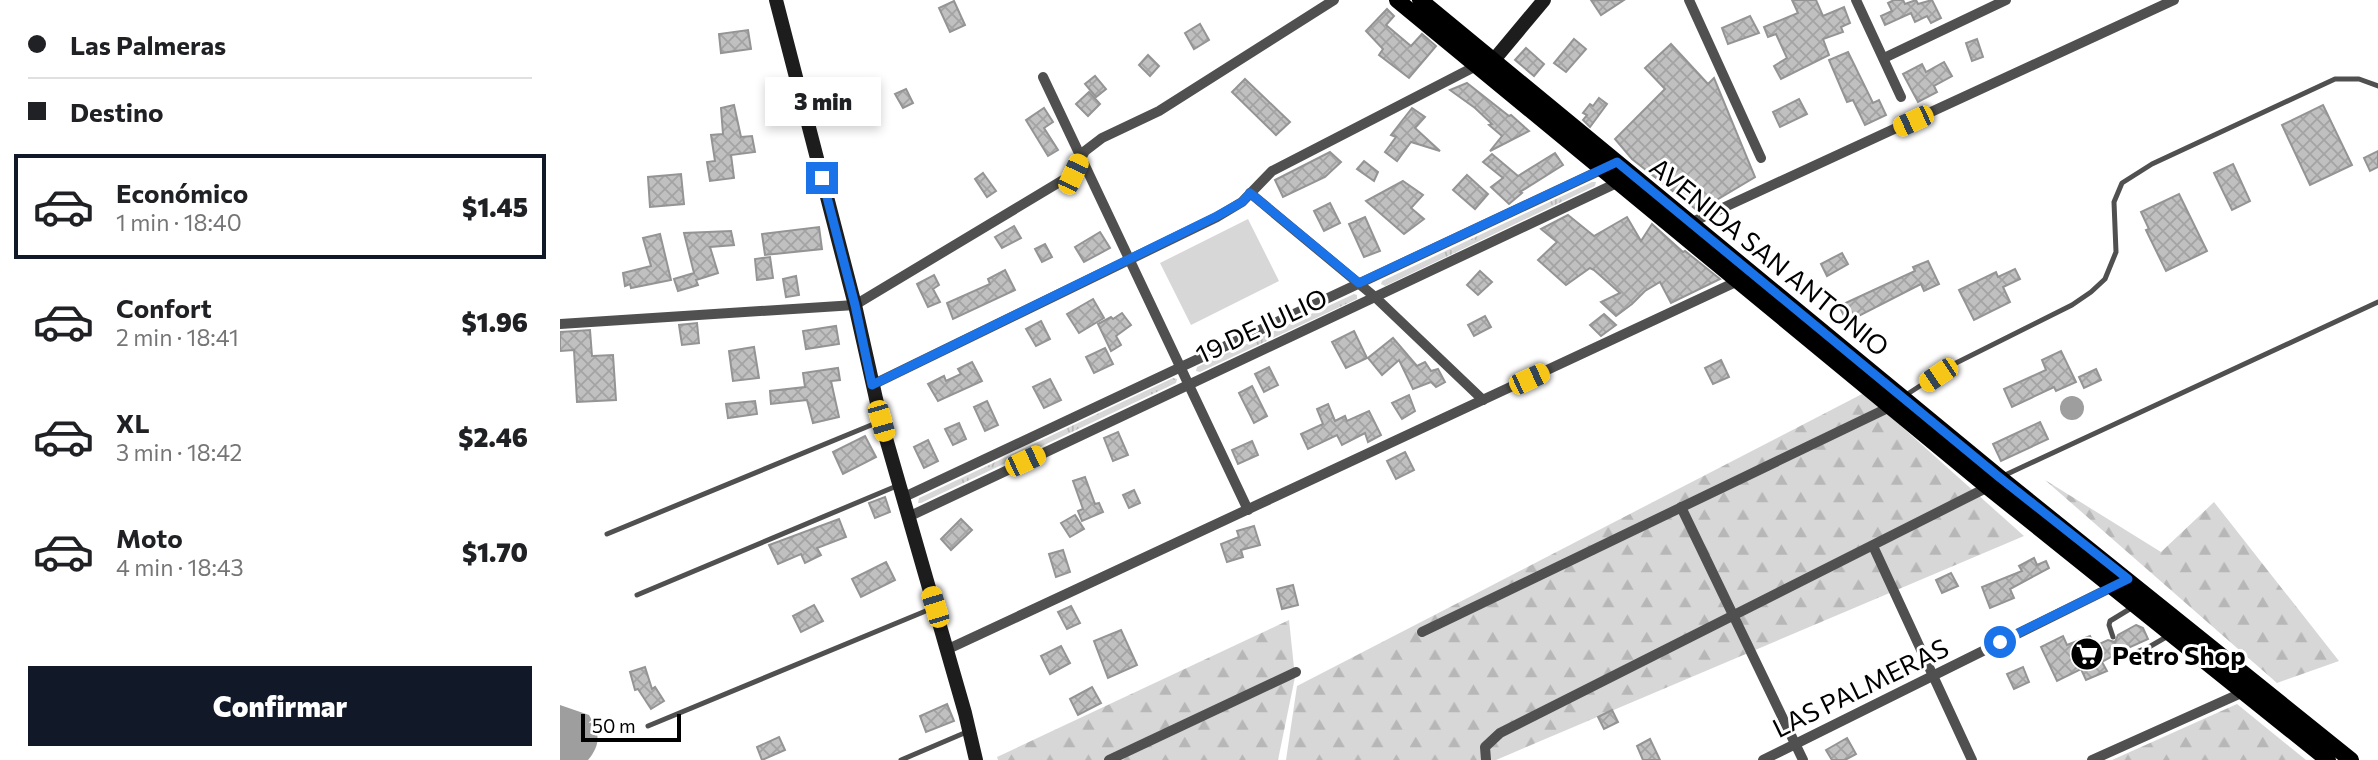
<!DOCTYPE html>
<html lang="es">
<head>
<meta charset="utf-8">
<style>
  body { margin:0; font-family:Commissioner,sans-serif; background:#f6f6f6; color:#202124; height:100vh; display:flex; flex-direction:column; font-size:26px; white-space:nowrap }
  * { box-sizing:border-box; margin:0 }
  p { font-size:23px; color:#757577 }
  .icon { flex:none; width:38px; height:38px; fill:none; stroke:currentColor; stroke-width:2; stroke-linecap:round; stroke-linejoin:round }
  .map { position:relative; flex:1; overflow:hidden }
  .drawer { display:flex; flex-direction:column; background:#fff; width:560px }
  .drawer>* { flex:none }
  .top-card { display:grid; align-content:center; height:154px; padding:0 28px; background:#fff }
  .scale { position:absolute; left:21px; bottom:18px; width:100px; box-sizing:border-box; padding-left:7px; border:4px solid #000; border-top:0; font-size:19px; line-height:24px; white-space:nowrap; color:#000; -webkit-text-stroke:5px #fff; paint-order:stroke }
  .end { position:absolute; width:32px; height:32px; margin:-16px; border:9px solid #1a73e8; background:#fff; box-shadow:0 0 0 4px #fff }
  .from { border-radius:50% }
  .bubble { position:absolute; height:49px; border-radius:0px; background:#fff; box-shadow:0 4px 10px #0003; font-size:23px; font-weight:800; line-height:49px; text-align:center }
  .car { position:absolute; width:21px; height:42px; margin:-21px -10px; border-radius:9px; box-shadow:0 0 5px 2px #0007; background:linear-gradient(#f5c518 24%,#345 0 40%,#f5c518 0 76%,#345 0 86%,#f5c518 0) }
  .top-card b { display:flex; align-items:center; gap:24px; height:66px; font-size:26px }
  .top-card b+b { border-top:2px solid #e0e0e0 }
  .top-card i { width:18px; height:18px; background:#202124 }
  ul { padding:0; list-style:none }
  li { display:flex; align-items:center; gap:21px; height:105px; margin:0 14px 10px; padding:0 14px; border:4px solid transparent; border-radius:0px }
  li div { flex:1 }
  li b { display:block; font-size:26px }
  li em { font-style:normal; font-weight:800 }
  li.on { border-color:#111827 }
  li>.icon { width:63px; height:63px; stroke-width:1.5 }
  .primary-button { display:flex; gap:14px; margin-top:auto; padding:14px 28px }
  .primary-button a { flex:1; height:80px; border-radius:0px; background:#111827; color:#fff; font-size:28px; font-weight:800; line-height:80px; text-align:center }
  main { display:flex; flex:1; min-height:0 }
  .map>svg:first-child { display:block }
</style>
</head>
<body>
<main>
<section class="drawer">
<div class="top-card">
<b><i class="from"></i>Las Palmeras</b>
<b><i></i>Destino</b>
</div>
<ul>
<li class="on"><svg class="icon" aria-label="car" viewBox="0 0 24 24"><path d="M5 17H2v-5l4-1 3-4h7l3 4 3 1v5h-3M9 17h6M6 11h13"/><circle cx="7" cy="17" r="2"/><circle cx="17" cy="17" r="2"/></svg><div><b>Económico</b><p>1 min · 18:40</p></div><em>$1.45</em></li>
<li><svg class="icon" aria-label="car" viewBox="0 0 24 24"><path d="M5 17H2v-5l4-1 3-4h7l3 4 3 1v5h-3M9 17h6M6 11h13"/><circle cx="7" cy="17" r="2"/><circle cx="17" cy="17" r="2"/></svg><div><b>Confort</b><p>2 min · 18:41</p></div><em>$1.96</em></li>
<li><svg class="icon" aria-label="car" viewBox="0 0 24 24"><path d="M5 17H2v-5l4-1 3-4h7l3 4 3 1v5h-3M9 17h6M6 11h13"/><circle cx="7" cy="17" r="2"/><circle cx="17" cy="17" r="2"/></svg><div><b>XL</b><p>3 min · 18:42</p></div><em>$2.46</em></li>
<li><svg class="icon" aria-label="car" viewBox="0 0 24 24"><path d="M5 17H2v-5l4-1 3-4h7l3 4 3 1v5h-3M9 17h6M6 11h13"/><circle cx="7" cy="17" r="2"/><circle cx="17" cy="17" r="2"/></svg><div><b>Moto</b><p>4 min · 18:43</p></div><em>$1.70</em></li>
</ul>
<div class="primary-button"><a>Confirmar</a></div>
</section>
<div class="map">
<svg width="1818" height="760" viewBox="0 0 1818 760">
  <defs>
    <pattern id="grass-tufts" width="24" height="20" patternUnits="userSpaceOnUse" patternTransform="scale(1.75)"><rect width="24" height="20" fill="#d7d7d7"/><path d="M3 7l-1-3M5 7V3M7 7l1-3M15 17l-1-3M17 17v-4M19 17l1-3" fill="none" stroke="#b7b7b7"/></pattern>
    <pattern id="forest-firs" width="22" height="20" patternUnits="userSpaceOnUse" patternTransform="scale(1.75)"><rect width="22" height="20" fill="#d7d7d7"/><path d="M5 1l3.5 6h-7zM16 11l3.5 6h-7z" fill="#b7b7b7"/></pattern>
    <pattern id="building-cross-hatch" width="8" height="8" patternUnits="userSpaceOnUse" patternTransform="scale(1.75)"><rect width="8" height="8" fill="#c0c0c0"/><path d="M0 0l8 8M0 8l8-8" fill="none" stroke="#a3a3a3"/></pattern>
  </defs>
  <rect width="100%" height="100%" fill="#fff"/>
  <g fill="url(#grass-tufts)">
    <path d="M1032 182H1036L1035 186 825 286 821 284 822 281Z"/>
    <path d="M794 294 797 295V299L640 372 636 371 637 367Z"/>
    <path d="M613 378 617 379 616 383 361 503H358L359 498Z"/>
  </g>
  <g fill="url(#forest-firs)">
    <path d="M1304 393 1464 536 936 760H726L737 686Z"/>
    <path d="M1485 480 1601 552 1654 502 1779 661 1717 683Z"/>
    <path d="M729 620 735 677 718 760H438L437 757Z"/>
    <path d="M1677 704 1746 760H1552Z"/>
  </g>
  <path fill="#d7d7d7" d="M688 219 719 281 631 325 600 263Z"/>
  <g fill="#9e9e9e">
    <circle cx="1512" cy="408" r="12"/>
    <path d="M0 705 29 715C39 733 42 743 28 760H0Z"/>
  </g>
  <g fill="url(#building-cross-hatch)" stroke="#949494" stroke-width="2">
    <path d="M1031 0H1064L1041 15Z"/>
    <path d="M1232 0H1256L1263 16 1284 7 1290 23 1281 27 1283 32 1263 39 1269 55 1221 79 1214 66 1227 58 1216 34 1208 37 1204 27 1238 13Z"/>
    <path d="M1334 0H1343L1345 4 1356 0 1358 4 1372 0 1381 18 1371 23 1367 16 1355 22 1351 13 1325 25 1321 16 1332 11 1328 3Z"/>
    <path d="M394 1 405 25 390 32 379 8Z"/>
    <path d="M827 9 834 16 826 25 851 46 862 34 876 46 849 78 819 55 823 49 806 31Z"/>
    <path d="M1190 16 1199 33 1168 44 1162 28Z"/>
    <path d="M640 24 649 40 634 49 625 33Z"/>
    <path d="M188 30 191 49 161 53 159 34Z"/>
    <path d="M1014 39 1026 49 1006 72 994 63Z"/>
    <path d="M1417 39 1423 57 1412 61 1406 43Z"/>
    <path d="M1111 44 1148 84 1154 78 1195 177 1138 211 1072 159 1055 139 1105 89 1085 68Z"/>
    <path d="M966 48 984 64 974 76 955 60Z"/>
    <path d="M1288 52 1313 103 1319 100 1326 115 1305 125 1293 100 1287 102 1269 60Z"/>
    <path d="M588 55 599 66 590 76 579 65Z"/>
    <path d="M1384 62 1392 76 1374 86 1377 92 1358 102 1343 74 1362 64 1366 72Z"/>
    <path d="M535 76 546 89 536 97 525 84Z"/>
    <path d="M685 79 730 122 716 135 672 92Z"/>
    <path d="M907 83 949 116 951 115 969 131 930 151 942 136 929 125 932 124 915 108 890 90Z"/>
    <path d="M346 89 353 103 343 108 335 94Z"/>
    <path d="M529 92 540 104 528 116 516 104Z"/>
    <path d="M1039 98 1047 104 1030 127 1023 120 1027 115 1023 113 1030 104 1033 106Z"/>
    <path d="M1239 99 1247 114 1220 127 1213 112Z"/>
    <path d="M174 105 181 137 192 136 195 152 171 155 174 178 150 181 147 162 155 161 151 135 163 134 161 108Z"/>
    <path d="M1763 105 1792 165 1750 185 1722 125Z"/>
    <path d="M484 108 493 122 484 128 498 150 488 156 466 120Z"/>
    <path d="M852 108 865 117 855 128 880 151 851 142 837 161 825 152 836 137 831 135Z"/>
    <path d="M1818 151V167L1810 171 1804 158Z"/>
    <path d="M770 152 781 162 765 177 723 197 715 180Z"/>
    <path d="M995 153 1003 165 960 192 962 193 949 204 931 187 943 178 923 162 932 154 958 176Z"/>
    <path d="M804 161 818 172 814 181 797 169Z"/>
    <path d="M1673 164 1690 201 1672 210 1654 173Z"/>
    <path d="M423 173 436 191 427 197 415 179Z"/>
    <path d="M121 174 124 204 90 207 88 177Z"/>
    <path d="M907 175 928 194 915 209 893 190Z"/>
    <path d="M843 181 863 195 851 208 864 219 844 234 806 201Z"/>
    <path d="M1619 194 1647 251 1606 271 1586 230 1589 229 1581 212Z"/>
    <path d="M770 203 780 223 764 231 754 211Z"/>
    <path d="M1008 215 1034 236 1067 217 1081 241 1092 224 1123 252 1125 251 1160 279 1111 303 1100 282 1085 291 1072 304 1056 316 1041 302 1060 293 1034 270 1030 268 1006 285 978 260 997 242 981 229Z"/>
    <path d="M805 217 820 251 804 257 789 224Z"/>
    <path d="M454 226 461 238 442 248 435 237Z"/>
    <path d="M259 227 262 249 205 255 202 234Z"/>
    <path d="M171 231 174 245 150 247 158 273 136 280 138 285 118 291 114 279 134 273 124 233Z"/>
    <path d="M540 232 550 248 524 262 515 247Z"/>
    <path d="M100 234 111 280 71 288 70 284 65 286 63 273 91 266 83 238Z"/>
    <path d="M485 244 492 257 482 262 475 249Z"/>
    <path d="M1282 253 1288 264 1267 276 1261 264Z"/>
    <path d="M210 257 213 278 197 280 195 259Z"/>
    <path d="M1368 261 1379 284 1364 291 1361 284 1287 322 1279 306 1355 271 1353 267Z"/>
    <path d="M1455 269 1460 279 1443 287 1450 302 1414 320 1399 290 1436 272 1438 277Z"/>
    <path d="M445 270 455 290 393 319 387 303 430 284 428 279Z"/>
    <path d="M920 271 932 282 918 295 907 285Z"/>
    <path d="M374 275 379 285 373 289 380 302 368 307 357 284Z"/>
    <path d="M236 276 239 295 226 297 223 279Z"/>
    <path d="M533 299 544 318 519 333 507 314Z"/>
    <path d="M562 313 571 325 556 336 561 345 551 351 538 324 551 317 553 319Z"/>
    <path d="M1044 314 1056 325 1041 336 1030 325Z"/>
    <path d="M925 316 931 327 914 336 908 325Z"/>
    <path d="M481 321 490 339 476 346 466 329Z"/>
    <path d="M137 323 139 343 122 345 119 325Z"/>
    <path d="M276 326 279 344 246 349 243 331Z"/>
    <path d="M30 330 32 356 53 355 56 400 17 402 14 350 0 351V332Z"/>
    <path d="M794 331 807 358 786 368 772 342Z"/>
    <path d="M833 338 857 366 865 362 871 371 878 369 885 382 876 387 871 382 853 389 839 360 822 375 808 358Z"/>
    <path d="M194 347 199 378 173 381 169 351Z"/>
    <path d="M545 348 553 364 534 373 526 357Z"/>
    <path d="M1501 351 1516 382 1496 391 1494 387 1452 407 1444 389 1486 370 1482 360Z"/>
    <path d="M1161 360 1169 377 1153 384 1145 368Z"/>
    <path d="M412 362 422 381 378 401 368 384 384 376 386 381 401 374 398 369Z"/>
    <path d="M709 367 718 385 704 392 695 374Z"/>
    <path d="M278 368 280 380 271 381 279 417 253 423 247 400 211 404 210 391 245 387 243 373Z"/>
    <path d="M1536 369 1541 380 1524 388 1519 377Z"/>
    <path d="M490 379 501 400 484 408 473 387Z"/>
    <path d="M692 386 707 416 694 423 679 393Z"/>
    <path d="M849 395 855 411 842 419 832 403Z"/>
    <path d="M195 401 197 414 168 418 166 404Z"/>
    <path d="M427 401 438 425 425 431 414 407Z"/>
    <path d="M768 404 775 421 785 416 787 421 809 411 821 435 808 442 805 433 782 445 777 435 748 449 741 434 763 424 757 409Z"/>
    <path d="M1480 422 1488 439 1441 461 1433 444Z"/>
    <path d="M399 423 406 439 393 445 385 429Z"/>
    <path d="M558 432 568 455 553 461 544 438Z"/>
    <path d="M305 436 316 457 283 474 273 452Z"/>
    <path d="M368 440 378 461 364 468 354 447Z"/>
    <path d="M692 441 698 455 678 464 672 450Z"/>
    <path d="M845 452 854 470 836 479 827 461Z"/>
    <path d="M525 477 535 504 539 503 543 512 522 521 518 511 523 509 513 481Z"/>
    <path d="M574 490 580 503 569 508 563 495Z"/>
    <path d="M325 497 330 512 315 518 309 503Z"/>
    <path d="M515 515 524 529 510 537 501 523Z"/>
    <path d="M279 519 286 537 257 548 261 555 245 563 241 554 218 564 209 545Z"/>
    <path d="M401 519 412 530 391 550 381 539Z"/>
    <path d="M694 526 700 545 681 550 683 557 667 562 661 544 679 537 677 531Z"/>
    <path d="M503 550 510 572 496 577 489 554Z"/>
    <path d="M1474 558 1477 565 1486 561 1489 568 1450 589 1454 598 1430 608 1422 587 1462 571 1459 566Z"/>
    <path d="M326 562 335 580 301 597 292 579Z"/>
    <path d="M1391 573 1398 586 1382 593 1376 580Z"/>
    <path d="M733 585 738 605 722 609 717 589Z"/>
    <path d="M254 605 263 621 241 632 233 616Z"/>
    <path d="M511 606 520 623 507 629 498 612Z"/>
    <path d="M1576 625 1583 628 1588 639 1566 649 1558 647 1556 654 1542 662 1547 671 1526 680 1521 669 1497 681 1481 647 1503 636 1507 645 1530 636 1535 646 1548 640 1555 642 1558 635Z"/>
    <path d="M561 630 577 665 548 678 534 641Z"/>
    <path d="M501 646 510 663 490 674 481 656Z"/>
    <path d="M85 667 92 689 95 687 104 701 91 709 78 689 75 690 70 672Z"/>
    <path d="M1463 667 1469 682 1454 689 1447 674Z"/>
    <path d="M532 687 541 703 518 715 510 699Z"/>
    <path d="M387 704 394 721 366 732 360 716Z"/>
    <path d="M1052 710 1058 722 1044 729 1038 717Z"/>
    <path d="M219 737 225 750 202 760 197 747Z"/>
    <path d="M1287 738 1296 754 1285 760H1272L1266 750Z"/>
    <path d="M1090 739 1100 760H1083L1077 746Z"/>
  </g>
  <g fill="none" stroke-linecap="round" stroke-linejoin="round">
    <g stroke="#505050" stroke-width="5">
      <path d="M1346 395 1392 365 1512 305 1531 292 1545 279 1556 252 1554 202 1562 183 1592 164 1775 79H1799L1818 86"/>
      <path d="M1443 476 1818 302"/>
      <path d="M47 534 321 421"/>
      <path d="M77 595 339 485"/>
      <path d="M1553 637 1549 625 1550 621 1573 607"/>
      <path d="M1561 652 1566 656 1589 647 1608 636"/>
      <path d="M88 726 373 608"/>
      <path d="M341 760 409 731"/>
    </g>
    <g stroke="#505050" stroke-width="10">
      <path d="M1129 0 1201 158"/>
      <path d="M1296 0 1341 97"/>
      <path d="M1324 58 1446 0"/>
      <path d="M483 77 688 510"/>
      <path d="M690 193 815 297 923 400"/>
      <path d="M1128 224 1614 0"/>
      <path d="M0 324 295 305 513 174 525 151 542 138 599 111 774 0"/>
      <path d="M312 385 657 217 682 202 712 171 916 66"/>
      <path d="M342 498 1045 168"/>
      <path d="M1121 507 1243 760"/>
      <path d="M348 517 1061 181"/>
      <path d="M1313 546 1412 760"/>
      <path d="M862 632 1332 406"/>
      <path d="M386 650 1178 281"/>
      <path d="M549 760 736 672"/>
      <path d="M926 760 925 747 940 733 1432 485"/>
      <path d="M1203 760 1556 585"/>
      <path d="M1532 760 1688 690"/>
    </g>
    <g stroke="#1d1d1d" stroke-width="14">
      <path d="M216 0 295 305 321 421 405 713 416 760"/>
      <path d="M923 64 933 61 984 0"/>
    </g>
    <g stroke="#000" stroke-width="16">
      <path d="M837 0 1429 488 1768 760"/>
      <path d="M860 0 1439 477 1791 760"/>
    </g>
  </g>
  <g fill="none" stroke-linecap="round" stroke-linejoin="round">
    <path stroke="#1a73e8" stroke-width="9" d="M262 178 295 305 312 385 657 216 682 202 690 193 799 283 1057 162 1439 477 1568 579 1440 642"/>
  </g>
  <defs>
    <symbol id="supermarket-disc" viewBox="-11 -11 22 22"><circle r="9.5" fill="#000" stroke="#fff"/><path d="M-6-5.5h2.5l.6 2H6L4.5 2H-2.5L-4.4-4H-6ZM-1.5 3.2a1.3 1.3 0 1 0 .1 0ZM3 3.2a1.3 1.3 0 1 0 .1 0Z" fill="#fff"/></symbol>
  </defs>
  <g fill-rule="evenodd">
    <use href="#supermarket-disc" x="1508" y="635" width="38" height="38"/>
  </g>
  <g text-anchor="middle" dominant-baseline="central" stroke-width="6" stroke-linejoin="round" paint-order="stroke">
    <g font-size="26" fill="#000" stroke="#fff">
      <text transform="translate(1210 256) rotate(39)">AVENIDA SAN ANTONIO</text>
      <text transform="translate(701 325) rotate(-25)">19 DE JULIO</text>
      <text transform="translate(1300 687) rotate(-26)">LAS PALMERAS</text>
    </g>
    <g font-size="26" font-weight="bold" fill="#000" stroke="#fff" text-anchor="start">
      <text x="1552" y="654">Petro Shop</text>
    </g>
  </g>
</svg>
<div class="scale">50 m</div>
<i class="end from" style="left:1440px;top:642px"></i>
<i class="end" style="left:262px;top:178px"></i>
<div class="bubble" style="left:205px;top:77px;width:116px">3 min</div>
<i class="car" style="left:1353px;top:121px;rotate:245deg"></i>
<i class="car" style="left:513px;top:174px;rotate:25deg"></i>
<i class="car" style="left:1378px;top:375px;rotate:236deg"></i>
<i class="car" style="left:969px;top:379px;rotate:65deg"></i>
<i class="car" style="left:321px;top:421px;rotate:164deg"></i>
<i class="car" style="left:465px;top:461px;rotate:65deg"></i>
<i class="car" style="left:375px;top:607px;rotate:343deg"></i>
</div>
</main>
</body>
</html>
